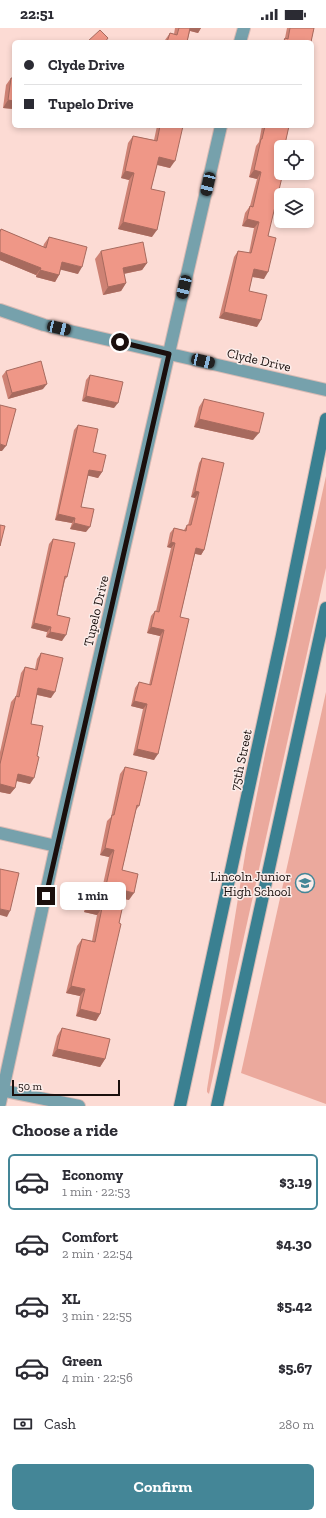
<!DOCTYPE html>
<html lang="en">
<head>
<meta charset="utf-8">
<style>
  body { margin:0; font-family:"Zilla Slab",serif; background:#f2f2f3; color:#2b2b33; height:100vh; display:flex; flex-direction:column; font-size:15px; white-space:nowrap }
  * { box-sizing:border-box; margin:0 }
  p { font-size:13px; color:#7c7c81 }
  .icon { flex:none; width:22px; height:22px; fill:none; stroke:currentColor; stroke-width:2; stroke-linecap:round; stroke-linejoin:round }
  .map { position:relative; height:1078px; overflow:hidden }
  .sheet { display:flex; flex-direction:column; background:#fff; flex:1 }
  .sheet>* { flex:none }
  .hud { position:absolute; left:12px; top:12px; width:302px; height:88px; border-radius:6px; box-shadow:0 2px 6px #0003; display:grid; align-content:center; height:88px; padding:0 12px; background:#fff }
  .controls { position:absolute; left:274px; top:112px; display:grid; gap:8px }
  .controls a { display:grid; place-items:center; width:40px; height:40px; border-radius:6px; background:#fff; box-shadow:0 2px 6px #0003; font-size:20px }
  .scale { position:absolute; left:12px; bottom:10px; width:108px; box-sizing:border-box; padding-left:4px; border:2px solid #1a0f0d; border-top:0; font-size:11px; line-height:14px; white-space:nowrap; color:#1a0f0d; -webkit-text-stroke:3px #fbedea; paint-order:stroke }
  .end { position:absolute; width:18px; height:18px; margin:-9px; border:5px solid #1a0f0d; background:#fff; box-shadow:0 0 0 2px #fff }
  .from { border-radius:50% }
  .bubble { position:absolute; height:28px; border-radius:6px; background:#fff; box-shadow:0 2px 6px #0003; font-size:13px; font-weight:800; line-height:28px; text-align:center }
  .car { position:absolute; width:12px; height:24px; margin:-12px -6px; border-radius:5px; box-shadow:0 0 3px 1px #0007; background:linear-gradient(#222 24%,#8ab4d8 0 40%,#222 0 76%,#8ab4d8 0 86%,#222 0) }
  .hud b { display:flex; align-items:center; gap:14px; height:38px; font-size:15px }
  .hud b+b { border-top:1px solid #e1e1e2 }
  .hud i { width:10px; height:10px; background:#2b2b33 }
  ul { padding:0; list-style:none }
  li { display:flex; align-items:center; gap:12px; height:56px; margin:0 8px 6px; padding:0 4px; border:2px solid transparent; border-radius:6px }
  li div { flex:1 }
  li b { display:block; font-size:15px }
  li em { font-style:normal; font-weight:800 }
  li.on { border-color:#448697 }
  li>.icon { width:36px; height:36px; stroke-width:1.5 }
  h2 { padding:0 12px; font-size:18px; line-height:48px }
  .pay { display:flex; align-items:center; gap:10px; height:44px; padding:0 12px; font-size:15px }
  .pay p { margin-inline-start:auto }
  .action { display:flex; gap:8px; margin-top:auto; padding:8px 12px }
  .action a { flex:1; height:46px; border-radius:6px; background:#448697; color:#fff; font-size:16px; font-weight:800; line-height:46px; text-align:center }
  .status { display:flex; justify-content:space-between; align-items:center; height:28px; padding:0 20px; background:#fff; direction:ltr }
  .status svg { height:11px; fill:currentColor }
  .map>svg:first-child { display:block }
</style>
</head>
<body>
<div class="status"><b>22:51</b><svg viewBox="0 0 49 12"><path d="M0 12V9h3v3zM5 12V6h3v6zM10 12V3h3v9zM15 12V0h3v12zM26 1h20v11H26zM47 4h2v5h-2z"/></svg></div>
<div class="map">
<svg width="326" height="1078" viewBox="0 0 326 1078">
  <rect width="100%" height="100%" fill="#fcdbd4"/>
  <g fill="#eba99d">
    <path d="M326 448V540L209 1066 207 1064V1061L246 821 265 726Z"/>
    <path d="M326 664V1076L241 1045Z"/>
  </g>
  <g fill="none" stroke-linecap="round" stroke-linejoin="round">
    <defs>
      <g id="street">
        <path d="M240 14 244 0"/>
        <path d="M0 282 44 297 326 362"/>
        <path d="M0 805 56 818"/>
        <path d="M0 1062 79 1078"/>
        <path d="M0 1075 56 818 221 98"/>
      </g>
      <g id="secondary">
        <path d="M180 1078 282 607 326 391"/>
        <path d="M217 1078 326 580"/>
      </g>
    </defs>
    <use href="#street" stroke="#d8bab4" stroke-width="14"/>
    <use href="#secondary" stroke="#d8bab4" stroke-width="14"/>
    <use href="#street" stroke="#76a1ac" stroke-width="12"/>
    <use href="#secondary" stroke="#3a8091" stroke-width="12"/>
  </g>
  <g fill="#ce8274">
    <path d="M175 0H201L198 5 190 3 187 14H164L165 12 170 5 174 6Z"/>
    <path d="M287 0H314L311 14H282L285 10Z"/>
    <path d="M11 50H14V81L3 80 6 57Z"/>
    <path d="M157 98H183L170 140 157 137 151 161 152 209 118 201 129 152 121 150 128 115 133 108 154 112Z"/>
    <path d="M262 98H289L285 116 268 208 264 251 252 249 249 263 257 299 219 290 234 229 238 223 249 225 254 200 242 198 245 185 250 178 257 151 249 149 256 118 259 114Z"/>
    <path d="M1 201 43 219 44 216 49 209 78 246 61 241 59 247 55 254 36 249V247L0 232V203Z"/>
    <path d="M101 223 147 235 142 242 124 246 126 255 121 263 103 267 95 231Z"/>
    <path d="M6 343 43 361 8 371 2 348Z"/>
    <path d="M90 347 114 380 82 373 86 352Z"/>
    <path d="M204 371 253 412 194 399 199 379Z"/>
    <path d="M78 397 93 424 102 444 98 450 88 447 81 479 86 504 70 501 72 495 55 492 74 402Z"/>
    <path d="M202 430 204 522 201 527 195 526 180 589 154 732 133 727 143 681 131 678 135 660 139 654 149 657 160 608 147 605 151 588 155 583H156L171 520 167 519 170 505 174 500 184 502 187 497H188L195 470 191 469 199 435Z"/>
    <path d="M53 511 67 549 65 552 57 587 62 613 46 609 47 604 31 600 49 516Z"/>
    <path d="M41 625 51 670 37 667 31 696 30 756 16 753 15 760 10 766 0 764V724L11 674 16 668 21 645 25 639 35 641 37 631Z"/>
    <path d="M125 739 139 778 136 782 122 842 129 872 124 871 100 986 96 993 76 988 80 968 66 965 77 918 82 911 92 913 97 887 84 884 88 866 93 860 102 861 109 829 100 827 107 793 111 789 120 746Z"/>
    <path d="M62 1000 105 1031 100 1039 52 1028 57 1008Z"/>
  </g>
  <g fill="#a76a5e">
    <path d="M188 0H201L198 5 187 2Z"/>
    <path d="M8 72 14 73V81L3 80Z"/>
    <path d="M159 129 175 133 170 140 154 136Z"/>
    <path d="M254 142 261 144 257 151 249 149Z"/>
    <path d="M125 143 134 145 129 152 121 150Z"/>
    <path d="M247 191 259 194 254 200 242 198Z"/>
    <path d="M123 194 157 202 152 209 118 201Z"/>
    <path d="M0 224 41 240 36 247 0 232Z"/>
    <path d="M62 234 82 239 78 246 58 241Z"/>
    <path d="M147 235 142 242 117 247 123 240Z"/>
    <path d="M254 241 268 244 264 251 249 248Z"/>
    <path d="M40 242 59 247 55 254 36 249Z"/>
    <path d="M126 255 121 263 103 267 108 259Z"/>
    <path d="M224 284 261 292 257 299 219 290Z"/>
    <path d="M47 356 43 361 8 371 12 365Z"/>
    <path d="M86 368 118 375 114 380 82 373Z"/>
    <path d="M199 391 259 405 253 412 194 399Z"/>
    <path d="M0 416 6 418 2 423H0Z"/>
    <path d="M89 442 102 444 98 450 85 447Z"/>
    <path d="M195 463 199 464 195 470 191 469Z"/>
    <path d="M58 486 75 490 72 495 55 492Z"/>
    <path d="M74 495 90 499 86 504 70 501Z"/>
    <path d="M171 514 175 515 171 520 167 519Z"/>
    <path d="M196 520 204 522 201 527 192 525Z"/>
    <path d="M34 595 51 599 47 604 31 600Z"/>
    <path d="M151 599 164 602 160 608 147 605Z"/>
    <path d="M50 604 66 607 62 613 46 609Z"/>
    <path d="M38 660 55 664 51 670 34 666Z"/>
    <path d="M134 673 147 676 143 681 131 678Z"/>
    <path d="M137 721 158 726 154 732 133 727Z"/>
    <path d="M18 746 34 750 30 756 13 752Z"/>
    <path d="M0 756 15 760 10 766 0 764Z"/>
    <path d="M105 820 114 822 109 829 100 827Z"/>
    <path d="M126 863 134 865 129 872 121 870Z"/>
    <path d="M89 877 102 880 97 887 84 884Z"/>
    <path d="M0 881 10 883 7 889 0 887Z"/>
    <path d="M71 958 85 961 80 968 66 965Z"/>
    <path d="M80 981 100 986 96 993 76 988Z"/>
    <path d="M57 1021 105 1031 100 1039 52 1028Z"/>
  </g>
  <g fill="#ef9787" stroke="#a76a5e">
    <path d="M179 0H190L187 14H167L170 5 177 7Z"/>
    <path d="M290 0H314L311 14H284L285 10 288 11Z"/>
    <path d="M100 2 108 10 105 14H87Z"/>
    <path d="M11 50H14V73L8 72Z"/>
    <path d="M160 98H183L175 133 159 129 151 161 165 164 157 202 123 194 134 145 125 143 133 108 157 113Z"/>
    <path d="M265 98H289L285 116 289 117 288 119H281V145H283L268 208 276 210 268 244 254 241 249 263 267 267 261 292 224 284 238 223 251 225 259 194 247 191 250 178 253 179 261 144 254 142 261 111H262Z"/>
    <path d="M1 201 46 220 49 209 87 219 82 239 62 234 59 247 40 242 41 240 0 224V204Z"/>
    <path d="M143 214 147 235 123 240 126 255 108 259 101 223Z"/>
    <path d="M41 333 47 356 12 365 6 343Z"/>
    <path d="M90 347 123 354 118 375 86 368Z"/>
    <path d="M204 371 264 385 259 405 199 391Z"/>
    <path d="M0 377 16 381 6 418 0 416Z"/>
    <path d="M78 397 98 401 93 424 106 427 102 444 89 442 81 479 94 481 90 499 74 495 75 490 58 486Z"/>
    <path d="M202 430 224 435 204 522 196 520 180 589 189 591 158 726 137 721 147 676 134 673 139 654 151 657 164 602 151 599 155 583 159 584 175 515 171 514 174 500 186 503 187 497H191L199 464 195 463Z"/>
    <path d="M0 497 5 498 0 518Z"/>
    <path d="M53 511 75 515 67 549 65 548 57 587 70 590 66 607 50 604 51 599 34 595Z"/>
    <path d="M41 625 63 630 55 664 38 660 31 696 43 698 37 728 39 729 34 750 18 746 15 760 0 756V736L16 668 19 669 25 639 37 642Z"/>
    <path d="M125 739 147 744 139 778 137 777 122 842 138 846 134 865 126 863 119 895 121 896 100 986 80 981 85 961 71 958 82 911 95 914 102 880 89 877 93 860 105 862 114 822 105 820 112 787H114Z"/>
    <path d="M0 841 19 845 10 883 0 881Z"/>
    <path d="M62 1000 110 1011 105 1031 57 1021Z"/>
  </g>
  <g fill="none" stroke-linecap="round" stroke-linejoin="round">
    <path stroke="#1a0f0d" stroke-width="5" d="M46 868 169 326 120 314"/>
  </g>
  <defs>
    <symbol id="school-ring" viewBox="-11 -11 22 22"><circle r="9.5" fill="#fbedea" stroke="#448697" stroke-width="1.5"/><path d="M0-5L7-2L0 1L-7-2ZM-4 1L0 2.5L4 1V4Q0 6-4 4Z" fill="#448697"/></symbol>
  </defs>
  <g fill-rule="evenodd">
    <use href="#school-ring" x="294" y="844" width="22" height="22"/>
  </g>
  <g text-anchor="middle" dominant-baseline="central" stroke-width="3" stroke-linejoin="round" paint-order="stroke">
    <g font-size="13" fill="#1a0f0d" stroke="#fbedea">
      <text transform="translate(259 332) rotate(13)">Clyde Drive</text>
      <text transform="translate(96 583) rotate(-77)">Tupelo Drive</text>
      <text transform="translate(241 732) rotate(-78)">75th Street</text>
    </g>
    <g font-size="13" fill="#1a0f0d" stroke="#fbedea" text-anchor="end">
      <text x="291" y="848">Lincoln Junior<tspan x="291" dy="15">High School</tspan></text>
    </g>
  </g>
</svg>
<div class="controls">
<a><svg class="icon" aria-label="locate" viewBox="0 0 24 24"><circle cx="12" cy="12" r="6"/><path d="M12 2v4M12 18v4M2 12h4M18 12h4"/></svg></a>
<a><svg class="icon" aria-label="layers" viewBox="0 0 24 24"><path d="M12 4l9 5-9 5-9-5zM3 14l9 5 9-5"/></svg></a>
</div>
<div class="scale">50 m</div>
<i class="end from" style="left:120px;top:314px"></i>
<i class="end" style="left:46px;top:868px"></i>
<div class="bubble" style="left:60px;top:854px;width:66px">1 min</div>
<i class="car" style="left:208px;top:156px;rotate:193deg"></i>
<i class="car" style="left:184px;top:259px;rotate:193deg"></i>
<i class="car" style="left:59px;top:300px;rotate:103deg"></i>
<i class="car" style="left:203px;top:333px;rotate:103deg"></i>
<div class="hud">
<b><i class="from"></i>Clyde Drive</b>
<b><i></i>Tupelo Drive</b>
</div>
</div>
<section class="sheet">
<h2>Choose a ride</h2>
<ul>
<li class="on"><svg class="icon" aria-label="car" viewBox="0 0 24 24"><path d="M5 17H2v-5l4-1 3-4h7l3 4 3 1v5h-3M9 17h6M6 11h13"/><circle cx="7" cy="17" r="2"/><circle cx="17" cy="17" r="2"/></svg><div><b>Economy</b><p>1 min · 22:53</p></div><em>$3.19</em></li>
<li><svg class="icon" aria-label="car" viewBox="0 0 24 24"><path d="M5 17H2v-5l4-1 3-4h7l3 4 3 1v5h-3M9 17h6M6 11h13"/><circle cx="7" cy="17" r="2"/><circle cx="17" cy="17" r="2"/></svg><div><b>Comfort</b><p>2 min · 22:54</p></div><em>$4.30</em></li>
<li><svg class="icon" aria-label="car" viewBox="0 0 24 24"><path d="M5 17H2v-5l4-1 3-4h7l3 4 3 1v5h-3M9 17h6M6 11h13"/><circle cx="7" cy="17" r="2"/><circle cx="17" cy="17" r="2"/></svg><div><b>XL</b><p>3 min · 22:55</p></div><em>$5.42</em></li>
<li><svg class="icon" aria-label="car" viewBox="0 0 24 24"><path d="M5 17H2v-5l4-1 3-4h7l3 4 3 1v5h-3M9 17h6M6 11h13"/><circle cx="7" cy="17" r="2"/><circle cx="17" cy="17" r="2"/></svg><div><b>Green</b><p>4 min · 22:56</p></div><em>$5.67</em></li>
</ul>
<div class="pay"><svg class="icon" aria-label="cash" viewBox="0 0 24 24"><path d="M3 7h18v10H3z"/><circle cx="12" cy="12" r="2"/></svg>Cash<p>280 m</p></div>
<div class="action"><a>Confirm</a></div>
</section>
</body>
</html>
